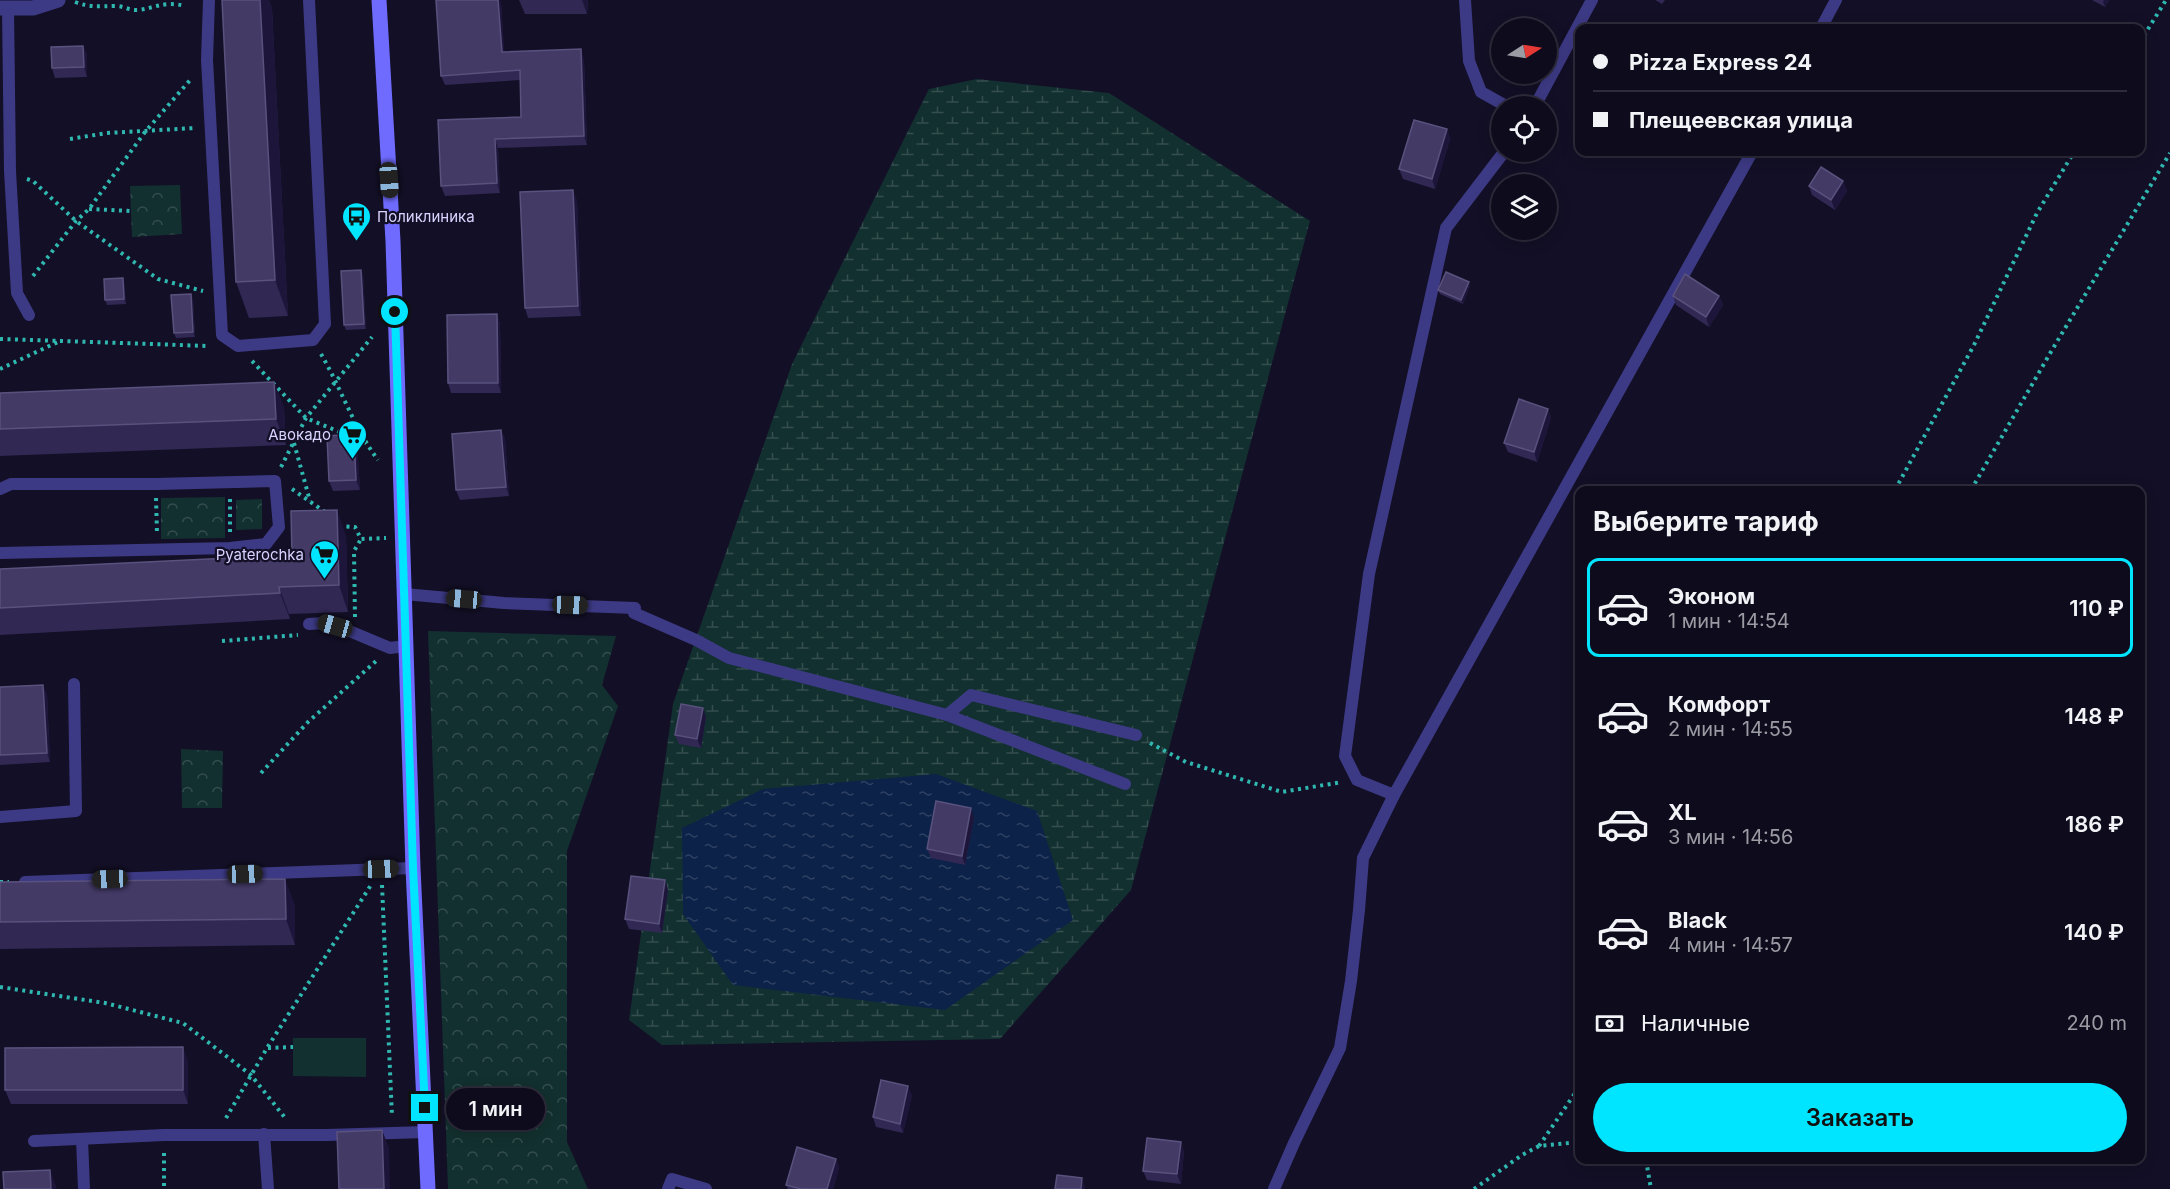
<!DOCTYPE html>
<html lang="ru">
<head>
<meta charset="utf-8">
<style>
  body { margin:0; font-family:Inter,sans-serif; background:#171425; color:#f1f3f6; height:100vh; display:flex; flex-direction:column; font-size:22px; white-space:nowrap }
  * { box-sizing:border-box; margin:0 }
  p { font-size:20px; color:#9b9ba3 }
  .icon { flex:none; width:33px; height:33px; fill:none; stroke:currentColor; stroke-width:2; stroke-linecap:round; stroke-linejoin:round }
  .map { position:relative; flex:1; overflow:hidden }
  .sheet { position:absolute; left:1575px; top:486px; width:570px; height:678px; display:flex; flex-direction:column; background:#0e0b1c; border-radius:12px; box-shadow:0 3px 15px #0003,0 0 0 2px #2e2b3b }
  .sheet>* { flex:none }
  .guide { position:absolute; left:1575px; top:24px; width:570px; height:132px; border-radius:12px; box-shadow:0 3px 15px #0003,0 0 0 2px #2e2b3b; display:grid; align-content:center; height:132px; padding:0 18px; background:#0e0b1c }
  .needle { width:39px; rotate:78deg }
  .tools { position:absolute; left:1491px; top:18px; display:grid; gap:12px }
  .tools a { display:grid; place-items:center; width:66px; height:66px; border-radius:50%; background:#0e0b1c; box-shadow:0 3px 15px #0003,0 0 0 2px #2e2b3b; font-size:30px }
  .end { position:absolute; width:27px; height:27px; margin:-14px; border:8px solid #00e5ff; background:#111; box-shadow:0 0 0 3px #111 }
  .from { border-radius:50% }
  .bubble { position:absolute; height:42px; border-radius:21px; background:#0e0b1c; box-shadow:0 3px 15px #0003,0 0 0 2px #2e2b3b; font-size:20px; font-weight:600; line-height:42px; text-align:center }
  .car { position:absolute; width:18px; height:36px; margin:-18px -9px; border-radius:8px; box-shadow:0 0 4px 2px #0007; background:linear-gradient(#222 24%,#8ab4d8 0 40%,#222 0 76%,#8ab4d8 0 86%,#222 0) }
  .guide b { display:flex; align-items:center; gap:21px; height:57px; font-size:22px }
  .guide b+b { border-top:2px solid #2e2b3b }
  .guide i { width:15px; height:15px; background:#f1f3f6 }
  ul { padding:0; list-style:none }
  li { display:flex; align-items:center; gap:18px; height:99px; margin:0 12px 9px; padding:0 6px; border:3px solid transparent; border-radius:12px }
  li div { flex:1 }
  li b { display:block; font-size:22px }
  li em { font-style:normal; font-weight:600 }
  li.current { border-color:#00e5ff }
  li>.icon { width:54px; height:54px; stroke-width:1.5 }
  h2 { padding:0 18px; font-size:27px; line-height:72px }
  .pay { display:flex; align-items:center; gap:15px; height:66px; padding:0 18px; font-size:22px }
  .pay p { margin-inline-start:auto }
  .primary-button { display:flex; gap:12px; margin-top:auto; padding:12px 18px }
  .primary-button a { flex:1; height:69px; border-radius:36px; background:#00e5ff; color:#111; font-size:24px; font-weight:600; line-height:69px; text-align:center }
  .map>svg:first-child { display:block }
</style>
</head>
<body>
<div class="map">
<svg width="2170" height="1189" viewBox="0 0 2170 1189">
  <defs>
    <pattern id="forest-crowns" width="20" height="18" patternUnits="userSpaceOnUse" patternTransform="scale(1.5)"><rect width="20" height="18" fill="#12302f"/><path d="M2 6a3 3 0 1 1 6 0M12 15a3 3 0 1 1 6 0" fill="none" stroke="#344d4e"/></pattern>
    <pattern id="wetland-marsh" width="20" height="14" patternUnits="userSpaceOnUse" patternTransform="scale(1.5)"><rect width="20" height="14" fill="#12302f"/><path d="M1 5h8M5 5V1M11 12h8M15 12V8" fill="none" stroke="#344d4e"/></pattern>
    <pattern id="water-ripples" width="26" height="14" patternUnits="userSpaceOnUse" patternTransform="scale(1.5)"><rect width="26" height="14" fill="#0c2248"/><path d="M2 4q2-2 4 0t4 0M15 11q2-2 4 0t4 0" fill="none" stroke="#2f4163"/></pattern>
  </defs>
  <rect width="100%" height="100%" fill="#130f26"/>
  <path fill="#12302f" d="M293 1038H366V1077L293 1076Z"/>
  <g fill="url(#forest-crowns)">
    <path d="M180 185 182 234 132 237 130 186Z"/>
    <path d="M225 497V538L161 539V498Z"/>
    <path d="M262 499V529L236 530V500Z"/>
    <path d="M428 631 616 636 602 685 618 706 567 851V1142L588 1189H448Z"/>
    <path d="M181 749 223 751 222 808H182Z"/>
  </g>
  <path fill="url(#wetland-marsh)" d="M977 79 1109 93 1310 221 1131 890 1000 1039 662 1045 629 1020 673 704 792 364 929 89Z"/>
  <path fill="url(#water-ripples)" d="M936 774 1037 811 1073 920 945 1010 733 985 683 914 682 828 763 789Z"/>
  <g fill="none" stroke-linecap="round" stroke-linejoin="round">
    <g stroke="#2fb8b0" stroke-width="4" stroke-dasharray="3 4.5" stroke-linecap="butt">
      <path d="M75 2C91 8 99 6 116 6 123 6 129 10 135 10 152 10 162 0 185 6"/>
      <path d="M2140 42 2166 0"/>
      <path d="M70 139 107 133 195 128"/>
      <path d="M27 179 33 181 76 221 158 279 203 291"/>
      <path d="M89 209 131 211"/>
      <path d="M33 276 76 221 89 209 145 132 191 79"/>
      <path d="M0 339 209 346"/>
      <path d="M321 354C341 388 354 428 378 460"/>
      <path d="M252 361 306 418 366 443"/>
      <path d="M0 369 60 341"/>
      <path d="M294 443 310 501"/>
      <path d="M281 467 306 418 372 337"/>
      <path d="M292 489 325 512"/>
      <path d="M1895 490 1974 345 2037 213 2074 152"/>
      <path d="M1971 490 2052 350 2170 153"/>
      <path d="M156 498 157 533"/>
      <path d="M339 526 355 527 361 539 386 538"/>
      <path d="M230 532V497"/>
      <path d="M355 617 354 551 361 539"/>
      <path d="M222 641 298 635"/>
      <path d="M1150 743 1186 762 1282 792 1342 782"/>
      <path d="M261 773 308 722 376 661"/>
      <path d="M0 882H9"/>
      <path d="M382 885 392 1117"/>
      <path d="M0 987 105 1003 183 1023 251 1075 286 1119"/>
      <path d="M268 1048 293 1047"/>
      <path d="M226 1118 267 1048 371 885"/>
      <path d="M1539 1146 1580 1086"/>
      <path d="M1646 1160 1651 1189"/>
      <path d="M164 1186V1151"/>
      <path d="M1474 1189 1522 1155 1539 1146 1580 1142"/>
    </g>
    <g stroke="#3d3a85" stroke-width="12">
      <path d="M209 0 207 60 222 335 238 346 313 340 325 324 309 0"/>
      <path d="M1465 0 1469 61 1481 92 1506 106"/>
      <path d="M8 8 10 171 17 293 29 315"/>
      <path d="M1821 28 1836 0"/>
      <path d="M1535 106 1592 0"/>
      <path d="M0 489 11 484H156L275 481 279 527 266 544 230 548 0 553"/>
      <path d="M404 594 504 603 635 608"/>
      <path d="M634 613 696 640 729 658 947 715 1125 784"/>
      <path d="M309 624 324 623 347 630 390 648 406 646"/>
      <path d="M947 715 971 695 1136 735"/>
      <path d="M1394 795 1357 780 1345 756 1369 574 1446 228 1504 152"/>
      <path d="M0 817 76 811 74 684"/>
      <path d="M25 882 413 868"/>
      <path d="M264 1134 268 1189"/>
      <path d="M82 1139 84 1189"/>
      <path d="M34 1141 164 1135H327L426 1132"/>
      <path d="M668 1189 672 1179 706 1189"/>
      <path d="M1274 1189 1294 1143 1340 1048 1351 981 1359 910 1363 858 1394 795 1752 152"/>
    </g>
    <path stroke="#3d3a85" stroke-width="15" d="M0 8H33L58 0"/>
    <path stroke="#6f6bff" stroke-width="15" d="M379 0 393 241 413 868 428 1189"/>
  </g>
  <g fill="#312854">
    <path d="M222 0H269L272 9 288 316 249 318 236 282Z"/>
    <path d="M519 0H588L587 14H525Z"/>
    <path d="M1655 0H1665L1662 4Z"/>
    <path d="M2092 0H2109L2105 7Z"/>
    <path d="M501 3 504 52 584 59 587 145 498 148 500 193 445 196 441 186 521 117 520 80 445 85 441 76Z"/>
    <path d="M83 46 87 55V77L55 78 52 68Z"/>
    <path d="M1447 129 1450 139 1435 189 1403 179 1399 169Z"/>
    <path d="M1843 181 1847 191 1835 210 1812 195 1809 186Z"/>
    <path d="M577 200 581 316 528 318 525 308Z"/>
    <path d="M363 274 366 329 346 330 344 325Z"/>
    <path d="M124 283 126 304 107 305 105 300Z"/>
    <path d="M1470 286 1463 304 1440 294 1438 290Z"/>
    <path d="M191 294 193 299 195 337 176 338 174 333Z"/>
    <path d="M1673 296H1719L1723 305 1709 327 1676 305Z"/>
    <path d="M497 314 500 324 501 393H451L448 383Z"/>
    <path d="M274 382 284 408 286 445 0 456V393Z"/>
    <path d="M1548 409 1551 418 1537 462 1508 452 1504 443Z"/>
    <path d="M501 430 505 439 509 496 460 500 456 490Z"/>
    <path d="M354 434 357 444 360 490 333 491 329 481Z"/>
    <path d="M346 536 348 612 289 614 290 619 0 635V569L292 555Z"/>
    <path d="M0 687 47 694 50 762 0 765Z"/>
    <path d="M706 717 701 748 679 744 675 735Z"/>
    <path d="M974 818 965 865 931 858 927 849Z"/>
    <path d="M665 880 668 890 662 933 629 929 625 919Z"/>
    <path d="M0 882 295 905V945L0 949Z"/>
    <path d="M188 1061V1104H11L5 1090Z"/>
    <path d="M912 1095 903 1133 876 1127 873 1117Z"/>
    <path d="M1184 1151 1181 1184 1147 1180 1143 1171Z"/>
    <path d="M836 1159 839 1168 833 1189H788L786 1185Z"/>
  </g>
  <g fill="#1d163a">
    <path d="M260 0H269L272 9 288 316 275 280Z"/>
    <path d="M498 0H500L501 3 505 61 502 52Z"/>
    <path d="M582 0H588L587 14Z"/>
    <path d="M2104 0H2109L2105 7 2103 2Z"/>
    <path d="M83 46 87 55V77L84 67Z"/>
    <path d="M581 49 584 59 587 145 584 136Z"/>
    <path d="M1447 129 1450 139 1435 189 1432 179Z"/>
    <path d="M495 139 498 148 500 193 497 183Z"/>
    <path d="M1843 181 1847 191 1835 210 1831 200Z"/>
    <path d="M573 190 577 200 581 316 578 306Z"/>
    <path d="M361 270 363 274 366 329 364 324Z"/>
    <path d="M123 278 124 283 126 304 124 299Z"/>
    <path d="M1469 282 1470 286 1463 304 1461 300Z"/>
    <path d="M191 294 193 299 195 337 193 332Z"/>
    <path d="M1719 296 1723 305 1709 327 1706 317Z"/>
    <path d="M497 314 500 324 501 393 498 383Z"/>
    <path d="M274 382 284 408 286 445 276 419Z"/>
    <path d="M1548 409 1551 418 1537 462 1534 452Z"/>
    <path d="M501 430 505 439 509 496 506 487Z"/>
    <path d="M354 434 357 444 360 490 356 480Z"/>
    <path d="M337 510 346 536 348 612 339 585Z"/>
    <path d="M279 587 289 614 290 619 280 593Z"/>
    <path d="M43 685 47 694 50 762 47 753Z"/>
    <path d="M703 708 706 717 701 748 697 739Z"/>
    <path d="M971 808 974 818 965 865 962 856Z"/>
    <path d="M285 879 295 905V945L286 919Z"/>
    <path d="M665 880 668 890 662 933 659 924Z"/>
    <path d="M183 1047 188 1061V1104L183 1090Z"/>
    <path d="M908 1086 912 1095 903 1133 900 1124Z"/>
    <path d="M382 1130 389 1148 390 1189H384Z"/>
    <path d="M1181 1142 1184 1151 1181 1184 1177 1174Z"/>
    <path d="M836 1159 839 1168 833 1189H827Z"/>
    <path d="M50 1170 57 1189H51Z"/>
    <path d="M1082 1178 1085 1187V1189H1081Z"/>
  </g>
  <g fill="#433a66" stroke="#5a527e" stroke-width="1.5">
    <path d="M222 0H260L275 280 236 282Z"/>
    <path d="M436 0H498L502 52 581 49 584 136 495 139 497 183 441 186 438 120 521 117 520 70 441 76Z"/>
    <path d="M83 46 84 67 52 68 51 47Z"/>
    <path d="M1414 120 1447 129 1432 179 1399 169Z"/>
    <path d="M1821 167 1843 181 1831 200 1809 186Z"/>
    <path d="M573 190 578 306 525 308 520 192Z"/>
    <path d="M361 270 364 324 344 325 341 271Z"/>
    <path d="M1446 272 1469 282 1461 300 1438 290Z"/>
    <path d="M1685 274 1719 296 1706 317 1673 296Z"/>
    <path d="M123 278 124 299 105 300 104 279Z"/>
    <path d="M191 294 193 332 174 333 171 295Z"/>
    <path d="M497 314 498 383H448L447 315Z"/>
    <path d="M274 382 276 419 0 429V393Z"/>
    <path d="M1519 399 1548 409 1534 452 1504 443Z"/>
    <path d="M501 430 506 487 456 490 452 434Z"/>
    <path d="M354 434 356 480 329 481 327 436Z"/>
    <path d="M337 510 339 585 279 587 280 593 0 608V569L292 555 291 511Z"/>
    <path d="M43 685 47 753 0 755V687Z"/>
    <path d="M681 704 703 708 697 739 675 735Z"/>
    <path d="M936 801 971 808 962 856 927 849Z"/>
    <path d="M631 876 665 880 659 924 625 919Z"/>
    <path d="M285 879 286 919 0 922V882Z"/>
    <path d="M183 1047V1090H5V1048Z"/>
    <path d="M881 1080 908 1086 900 1124 873 1117Z"/>
    <path d="M382 1130 384 1189H339L337 1132Z"/>
    <path d="M1147 1138 1181 1142 1177 1174 1143 1171Z"/>
    <path d="M797 1147 836 1159 827 1189H801L786 1185Z"/>
    <path d="M50 1170 51 1189H4L3 1172Z"/>
    <path d="M1057 1175 1082 1178 1081 1189H1055Z"/>
  </g>
  <g fill="none" stroke-linecap="round" stroke-linejoin="round">
    <path stroke="#00e5ff" stroke-width="8" d="M395 312 413 868 425 1108"/>
  </g>
  <defs>
    <symbol id="bus-pin" viewBox="-11 -11 22 30"><path d="M0 17L-7.5 6A9.5 9.5 0 1 1 7.5 6Z" fill="#00e5ff" stroke="#130f26"/><path d="M-5-6H5V4H4V6H2V4H-2V6H-4V4H-5ZM-3.5-4V0h7V-4ZM-3.5 1.2v1.5H-2V1.2ZM2 1.2v1.5H3.5V1.2Z" fill="#111"/></symbol>
    <symbol id="supermarket-pin" viewBox="-11 -11 22 30"><path d="M0 17L-7.5 6A9.5 9.5 0 1 1 7.5 6Z" fill="#00e5ff" stroke="#130f26"/><path d="M-6-5.5h2.5l.6 2H6L4.5 2H-2.5L-4.4-4H-6ZM-1.5 3.2a1.3 1.3 0 1 0 .1 0ZM3 3.2a1.3 1.3 0 1 0 .1 0Z" fill="#111"/></symbol>
  </defs>
  <g fill-rule="evenodd">
    <use href="#bus-pin" x="340" y="200" width="33" height="45"/>
    <use href="#supermarket-pin" x="336" y="418" width="33" height="45"/>
    <use href="#supermarket-pin" x="308" y="538" width="33" height="45"/>
  </g>
  <g text-anchor="middle" dominant-baseline="central" stroke-width="4.5" stroke-linejoin="round" paint-order="stroke">
    <g font-size="15" fill="#d9d4ff" stroke="#130f26" text-anchor="end">
      <text x="377" y="216" text-anchor="start">Поликлиника</text>
      <text x="331" y="434">Авокадо</text>
      <text x="304" y="554">Pyaterochka</text>
    </g>
  </g>
</svg>
<div class="tools">
<a><svg class="needle" viewBox="-14 -14 28 28"><path d="M0-13l5 13h-10z" fill="#e53935"/><path d="M0 13l5-13h-10z" fill="#9b9ba3"/></svg></a>
<a><svg class="icon" aria-label="locate" viewBox="0 0 24 24"><circle cx="12" cy="12" r="6"/><path d="M12 2v4M12 18v4M2 12h4M18 12h4"/></svg></a>
<a><svg class="icon" aria-label="layers" viewBox="0 0 24 24"><path d="M12 4l9 5-9 5-9-5zM3 14l9 5 9-5"/></svg></a>
</div>
<i class="end from" style="left:395px;top:312px"></i>
<i class="end" style="left:425px;top:1108px"></i>
<div class="bubble" style="left:446px;top:1088px;width:99px">1 мин</div>
<i class="car" style="left:389px;top:180px;rotate:176deg"></i>
<i class="car" style="left:464px;top:599px;rotate:275deg"></i>
<i class="car" style="left:570px;top:605px;rotate:92deg"></i>
<i class="car" style="left:335px;top:626px;rotate:286deg"></i>
<i class="car" style="left:381px;top:869px;rotate:88deg"></i>
<i class="car" style="left:245px;top:874px;rotate:88deg"></i>
<i class="car" style="left:110px;top:879px;rotate:268deg"></i>
<div class="guide">
<b><i class="from"></i>Pizza Express 24</b>
<b><i></i>Плещеевская улица</b>
</div>
<section class="sheet">
<h2>Выберите тариф</h2>
<ul>
<li class="current"><svg class="icon" aria-label="car" viewBox="0 0 24 24"><path d="M5 17H2v-5l4-1 3-4h7l3 4 3 1v5h-3M9 17h6M6 11h13"/><circle cx="7" cy="17" r="2"/><circle cx="17" cy="17" r="2"/></svg><div><b>Эконом</b><p>1 мин · 14:54</p></div><em>110 ₽</em></li>
<li><svg class="icon" aria-label="car" viewBox="0 0 24 24"><path d="M5 17H2v-5l4-1 3-4h7l3 4 3 1v5h-3M9 17h6M6 11h13"/><circle cx="7" cy="17" r="2"/><circle cx="17" cy="17" r="2"/></svg><div><b>Комфорт</b><p>2 мин · 14:55</p></div><em>148 ₽</em></li>
<li><svg class="icon" aria-label="car" viewBox="0 0 24 24"><path d="M5 17H2v-5l4-1 3-4h7l3 4 3 1v5h-3M9 17h6M6 11h13"/><circle cx="7" cy="17" r="2"/><circle cx="17" cy="17" r="2"/></svg><div><b>XL</b><p>3 мин · 14:56</p></div><em>186 ₽</em></li>
<li><svg class="icon" aria-label="car" viewBox="0 0 24 24"><path d="M5 17H2v-5l4-1 3-4h7l3 4 3 1v5h-3M9 17h6M6 11h13"/><circle cx="7" cy="17" r="2"/><circle cx="17" cy="17" r="2"/></svg><div><b>Black</b><p>4 мин · 14:57</p></div><em>140 ₽</em></li>
</ul>
<div class="pay"><svg class="icon" aria-label="cash" viewBox="0 0 24 24"><path d="M3 7h18v10H3z"/><circle cx="12" cy="12" r="2"/></svg>Наличные<p>240 m</p></div>
<div class="primary-button"><a>Заказать</a></div>
</section>
</div>
</body>
</html>
